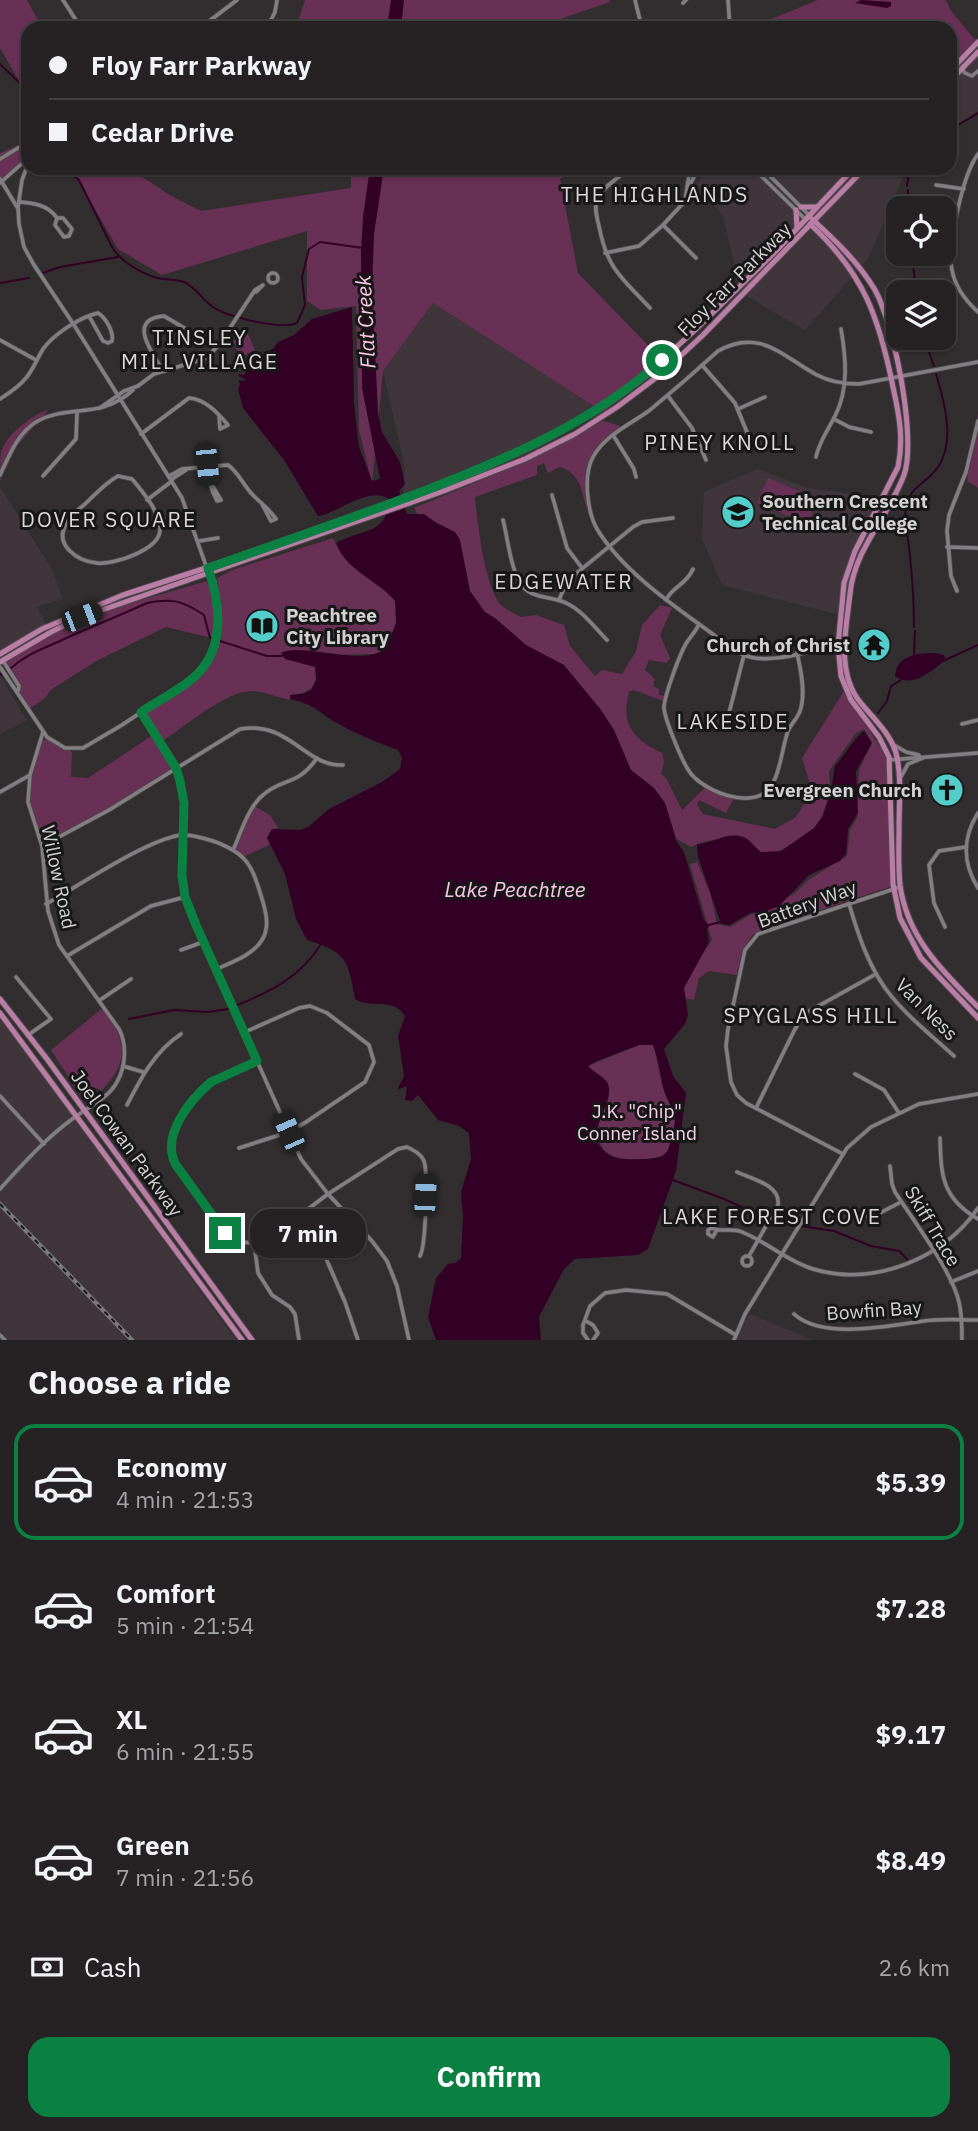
<!DOCTYPE html>
<html lang="en">
<head>
<meta charset="utf-8">
<style>
  body { margin:0; font-family:"IBM Plex Sans",sans-serif; background:#2e2a2c; color:#f1f3f6; height:100vh; display:flex; flex-direction:column; font-size:26px; white-space:nowrap }
  * { box-sizing:border-box; margin:0 }
  p { font-size:23px; color:#a4a4a6 }
  .icon { flex:none; width:38px; height:38px; fill:none; stroke:currentColor; stroke-width:2; stroke-linecap:round; stroke-linejoin:round }
  .map { position:relative; height:1340px; overflow:hidden }
  .details { display:flex; flex-direction:column; background:#262224; flex:1 }
  .details>* { flex:none }
  .banner { position:absolute; left:21px; top:21px; width:936px; height:154px; border-radius:21px; box-shadow:0 2px 5px #0004,0 0 0 2px #423f41; display:grid; align-content:center; height:154px; padding:0 28px; background:#262224 }
  .tools { position:absolute; left:886px; top:196px; display:grid; gap:14px }
  .tools a { display:grid; place-items:center; width:70px; height:70px; border-radius:14px; background:#262224; box-shadow:0 2px 5px #0004,0 0 0 2px #423f41; font-size:35px }
  .end { position:absolute; width:32px; height:32px; margin:-16px; border:9px solid #0b8043; background:#fff; box-shadow:0 0 0 4px #fff }
  .from { border-radius:50% }
  .bubble { position:absolute; height:49px; border-radius:21px; background:#262224; box-shadow:0 2px 5px #0004,0 0 0 2px #423f41; font-size:23px; font-weight:800; line-height:49px; text-align:center }
  .car { position:absolute; width:21px; height:42px; margin:-21px -10px; border-radius:9px; box-shadow:0 0 5px 2px #0007; background:linear-gradient(#222 24%,#8ab4d8 0 40%,#222 0 76%,#8ab4d8 0 86%,#222 0) }
  .banner b { display:flex; align-items:center; gap:24px; height:66px; font-size:26px }
  .banner b+b { border-top:2px solid #423f41 }
  .banner i { width:18px; height:18px; background:#f1f3f6 }
  ul { padding:0; list-style:none }
  li { display:flex; align-items:center; gap:21px; height:116px; margin:0 14px 10px; padding:0 14px; border:4px solid transparent; border-radius:21px }
  li div { flex:1 }
  li b { display:block; font-size:26px }
  li em { font-style:normal; font-weight:800 }
  li.selected { border-color:#0b8043 }
  li>.icon { width:63px; height:63px; stroke-width:1.5 }
  h2 { padding:0 28px; font-size:32px; line-height:84px }
  .pay { display:flex; align-items:center; gap:18px; height:77px; padding:0 28px; font-size:26px }
  .pay p { margin-inline-start:auto }
  .button { display:flex; gap:14px; margin-top:auto; padding:14px 28px }
  .button a { flex:1; height:80px; border-radius:21px; background:#0b8043; color:#fff; font-size:28px; font-weight:800; line-height:80px; text-align:center }
  .map>svg:first-child { display:block }
</style>
</head>
<body>
<div class="map">
<svg width="978" height="1340" viewBox="0 0 978 1340">
  <rect width="100%" height="100%" fill="#322e30"/>
  <g fill="#3f353b">
    <path d="M978 39V111L950 128V70Z"/>
    <path d="M707 168H907L868 259 805 330 741 293 723 216 697 184Z"/>
    <path d="M433 303 603 412 535 450 463 481 408 500 403 494 405 468 383 371Z"/>
    <path d="M757 469 808 488 892 499 854 574 848 617 722 585 702 539 704 492Z"/>
    <path d="M0 487 52 569 63 599 37 607 46 624 0 652Z"/>
    <path d="M0 676 27 720 0 734Z"/>
    <path d="M0 1019 12 1033 236 1340H0Z"/>
    <path d="M750 1314 813 1340H733Z"/>
  </g>
  <g fill="#683055">
    <path d="M0 0H27L42 28H28V96L0 48Z"/>
    <path d="M305 0H609L610 2 534 28H296Z"/>
    <path d="M818 0H946L951 11 976 41 950 70V28H892L884 20 859 28H766L771 19Z"/>
    <path d="M16 146 23 159 0 185V153Z"/>
    <path d="M71 168H133L135 172 171 196 201 211 351 188V168H576L560 179 578 273 667 365 603 412 433 303 383 371 372 483 359 430 356 306 321 310 307 301V231L162 275 118 249Z"/>
    <path d="M248 334 255 350 241 357 233 341Z"/>
    <path d="M49 409 17 446 0 481C0 473 0 462 1 453 6 434 31 416 49 409Z"/>
    <path d="M978 413V488L967 481Z"/>
    <path d="M603 421 621 426C587 457 586 464 589 510H587C581 490 582 475 560 467L548 473 544 463 537 466V475L475 497C477 520 485 591 502 606 507 610 515 614 521 617L536 615 564 625 570 646 595 676 602 670 622 674 636 651 642 625 660 605 672 608 660 635 670 658 667 663 649 660 645 670 655 679 653 686 659 689V695L666 696 663 701 634 690 629 692C620 725 634 739 662 753L664 762 661 774 666 778 682 810 705 788 734 798 726 813 699 800 697 805 703 814 775 829 796 817 812 791 802 758 844 691 885 755 888 784 890 887 790 920 752 935 741 955 737 975 709 971 699 978 694 1000 680 997 689 974 712 940 690 864 697 862 710 892 717 924 730 927 750 915 769 908 795 893 808 880 847 856 850 830 857 818 859 770 872 743 864 729 856 733 829 771 831 801 822 831 768 856C740 842 721 832 691 847L671 836 478 612 414 508 525 462Z"/>
    <path d="M768 478 818 499 808 524 757 503Z"/>
    <path d="M333 538C347 571 375 576 396 601V623L386 649 375 654 328 655 315 667C321 687 308 693 290 695V700C280 698 261 691 253 691 228 689 183 728 162 741L176 768 109 810 42 846 29 809 30 775 42 741 46 739 72 752 71 777 88 778 153 735 155 739 161 741 146 717 148 710C212 671 230 656 217 578L235 569Z"/>
    <path d="M207 581C214 599 221 619 216 639L166 627 98 660 52 689 44 699 29 709 3 661 82 617Z"/>
    <path d="M254 806 270 815 278 828C266 830 269 836 269 845L243 857 234 848Z"/>
    <path d="M104 1007C125 1040 131 1060 102 1090L92 1087 80 1095 51 1050Z"/>
    <path d="M639 1045H653C658 1060 659 1076 664 1091 667 1100 673 1107 674 1116 676 1123 673 1130 671 1137 669 1150 668 1156 653 1158 617 1164 589 1156 601 1114 604 1105 610 1097 609 1088 607 1077 595 1074 588 1066Z"/>
  </g>
  <g fill="#330025" fill-rule="evenodd">
    <path d="M391 0H404L401 28H387Z"/>
    <path d="M861 0 891 2V6L887 8 855 3Z"/>
    <path d="M370 168H384L374 234 372 289 378 412 382 432 400 462 405 484 399 491 407 514H424L435 522 455 532 460 540 470 591 485 612 495 618 526 645 564 665 601 710 614 730 631 770 654 788 665 803 677 842 684 852 704 920 710 926 707 928 709 942 684 988 688 1015 685 1024 664 1049 673 1076 686 1093 676 1171 648 1249 638 1255 575 1259 564 1269 539 1317 541 1340H436L428 1317 436 1278 448 1264 455 1263 461 1258 463 1216 461 1192 471 1159 469 1133 459 1126 438 1120 418 1095 412 1101 405 1100 407 1086 397 1090 404 1076 398 1036 405 1016C392 996 373 1010 355 999 348 960 347 952 307 940L296 919 285 874 267 838 272 829 300 830 308 827 329 809 382 782 400 769 402 758 398 750C376 742 356 734 335 722 315 710 316 705 290 699V695L303 694 311 690 316 680 315 667 285 659 281 653C302 642 359 667 386 649L396 623 395 601C378 580 346 571 336 543 365 527 384 537 390 500 370 484 337 514 318 516L284 460 243 408 238 389 240 385 239 380 244 381 245 379 238 376 239 374 244 375 248 368 246 366 274 348 278 342 294 335 312 319 352 307 354 404 359 447 372 481 380 479 362 388 361 252 363 217ZM639 1045H653C658 1058 660 1073 663 1087 666 1099 675 1110 675 1123 674 1128 672 1134 671 1139 668 1156 663 1158 646 1159 634 1159 618 1161 608 1154 579 1135 616 1105 608 1084 605 1077 594 1073 588 1066L597 1061Z"/>
    <path d="M935 653 944 655 945 660C932 671 912 689 895 676 897 655 917 653 935 653Z"/>
    <path d="M864 731 872 743 856 771 858 813 848 829 846 854 840 861 809 875 779 906 767 911 750 913 730 925 721 924 698 857 697 844C712 844 727 831 743 837 751 840 754 847 761 852L781 851 814 828 822 817 831 791 835 766C844 756 854 738 864 731Z"/>
  </g>
  <g fill="none" stroke-linecap="round" stroke-linejoin="round">
    <g stroke="#330025" stroke-width="2">
      <path d="M0 64 28 91"/>
      <path d="M950 130 978 113"/>
      <path d="M65 168 79 180 112 247C121 262 141 273 157 278 165 280 176 279 184 282 196 287 202 300 213 307 228 317 281 330 297 323L305 305 302 277 309 249 320 242 363 248"/>
      <path d="M907 186 910 168"/>
      <path d="M908 190V208"/>
      <path d="M911 254 917 292"/>
      <path d="M43 273 60 267 118 257"/>
      <path d="M0 283 29 278"/>
      <path d="M924 338 934 366"/>
      <path d="M914 627C914 600 912 573 909 547 907 532 903 518 907 504 911 487 924 484 934 472 957 447 945 403 936 374"/>
      <path d="M220 641 267 656H282"/>
      <path d="M914 655 915 631"/>
      <path d="M943 661 978 645"/>
      <path d="M10 669C26 654 43 649 62 640 90 627 119 616 147 603 173 598 183 601 204 615L210 638"/>
      <path d="M0 674 3 675"/>
      <path d="M878 713 887 701 891 686 901 680"/>
      <path d="M709 925 720 922"/>
      <path d="M235 1006C270 992 301 977 321 944"/>
      <path d="M129 1019 174 1010 208 1012 228 1009"/>
      <path d="M673 1180 724 1199 774 1222 834 1231 871 1246 899 1251 910 1262"/>
    </g>
    <defs>
      <g id="minor">
        <path d="M63 0 81 28"/>
        <path d="M635 0 642 28"/>
        <path d="M728 0 730 28"/>
        <path d="M683 3 686 0"/>
        <path d="M114 28 122 23"/>
        <path d="M200 28 237 0"/>
        <path d="M267 28 275 12 277 0"/>
        <path d="M624 28 640 22"/>
        <path d="M962 69 965 73 972 76 978 71"/>
        <path d="M978 154C963 174 947 246 952 270 955 287 966 301 978 312"/>
        <path d="M0 159 28 142"/>
        <path d="M189 168C202 173 214 174 227 168"/>
        <path d="M303 168 308 173"/>
        <path d="M753 168 805 219"/>
        <path d="M762 168 809 215"/>
        <path d="M628 169C619 178 602 187 597 199 594 208 597 218 599 226 607 269 622 278 650 308"/>
        <path d="M0 179 17 207"/>
        <path d="M0 183 28 158"/>
        <path d="M936 185 964 189"/>
        <path d="M689 186 699 168"/>
        <path d="M19 202C34 203 48 205 57 218H63L72 229 69 236 64 237 55 225 57 218"/>
        <path d="M663 225 696 258"/>
        <path d="M605 253 639 246 663 225 685 201 690 168"/>
        <circle cx="273" cy="278" r="5"/>
        <path d="M0 340 36 360"/>
        <path d="M702 365 735 403 751 442"/>
        <path d="M163 371C154 355 125 319 164 316L191 332"/>
        <path d="M668 396 692 428 706 460"/>
        <path d="M0 399C9 393 19 387 26 378 33 370 37 359 43 349 54 334 80 317 98 313 106 318 114 332 112 341L108 343 103 341 89 316"/>
        <path d="M100 408 124 391 138 386 154 374 207 358 220 343 255 290 263 285 256 292"/>
        <path d="M738 409 765 397"/>
        <path d="M834 419 849 427 871 432"/>
        <path d="M141 434 189 398C205 399 218 413 228 425L220 429 219 415"/>
        <path d="M613 435 634 469 636 477"/>
        <path d="M816 457C819 442 828 430 835 416 849 389 846 358 841 329"/>
        <path d="M207 465C209 479 210 488 217 501L221 500 209 480"/>
        <path d="M0 475C9 456 17 434 36 422 66 404 101 420 133 390"/>
        <path d="M43 476 76 439 77 413"/>
        <path d="M118 476 132 479C142 491 162 514 160 531 158 550 114 565 97 563 77 561 54 545 66 524 70 516 78 510 85 504 95 495 105 483 118 476Z"/>
        <path d="M169 476 182 469 228 465C238 472 243 484 251 493 260 503 268 507 276 519L271 521 262 504"/>
        <path d="M172 479 186 470"/>
        <path d="M552 495 567 548 582 568"/>
        <path d="M147 500 172 481"/>
        <path d="M503 520C508 539 510 567 521 584 530 599 552 596 566 603 582 610 595 628 607 640"/>
        <path d="M199 541 218 538"/>
        <path d="M947 547 978 548"/>
        <path d="M957 591 951 576 947 531 949 515 966 472 978 421"/>
        <path d="M559 600 567 581 633 527 642 522 673 518"/>
        <path d="M666 600C672 587 687 584 693 569"/>
        <path d="M699 624C696 631 691 636 687 642 680 653 665 694 664 707 664 718 682 761 689 771 702 791 751 810 769 789 779 778 782 750 787 734 789 725 797 720 800 711 806 694 801 670 797 653"/>
        <path d="M845 646C815 647 779 664 750 657 735 653 722 641 710 632 671 604 622 570 597 529 587 511 583 475 593 457 605 435 631 424 650 410 673 391 696 371 718 351 760 327 783 357 817 375 830 382 844 384 859 384L978 362"/>
        <path d="M3 661 19 686 18 691"/>
        <path d="M0 667 47 737 65 748H83L122 725 198 674 212 650 219 626V610L216 594 182 498 74 325 34 265 24 247 19 224 18 207 22 180 28 164"/>
        <path d="M141 712C156 734 175 757 181 782 188 813 181 843 182 873 183 892 189 908 196 925L301 1159 328 1194 372 1241 387 1261 397 1286 409 1340"/>
        <path d="M728 717 744 655"/>
        <path d="M962 724 978 720"/>
        <path d="M894 745 906 752 919 755"/>
        <path d="M889 760 978 753"/>
        <path d="M901 777 908 764 923 758"/>
        <path d="M0 792 30 775"/>
        <path d="M978 813C962 838 963 864 978 888"/>
        <path d="M42 846 109 810 240 729C289 720 305 767 343 765"/>
        <path d="M234 848C241 832 249 806 263 795 283 777 297 787 317 758"/>
        <path d="M46 904C80 885 146 840 181 835 191 834 203 838 213 841 247 853 252 865 262 899 266 912 270 927 262 940 253 955 232 962 217 969"/>
        <path d="M849 904C858 934 867 962 885 988 904 1014 931 1035 954 1056"/>
        <path d="M945 927 934 903 929 865 939 851 966 847"/>
        <path d="M181 950 203 942"/>
        <path d="M67 956 151 906 185 897"/>
        <path d="M16 977 51 1019 28 1035"/>
        <path d="M100 1000 131 979"/>
        <path d="M257 1061 211 1082C190 1099 160 1137 176 1165L225 1233 239 1242 254 1243 271 1237 328 1194 398 1149 407 1147C415 1151 421 1154 424 1161 428 1173 426 1245 420 1256"/>
        <path d="M123 1066 143 1072"/>
        <path d="M855 1074 884 1090 899 1113"/>
        <path d="M0 1096 44 1144"/>
        <path d="M127 1105C141 1078 154 1052 181 1034"/>
        <path d="M756 1108 794 1031 804 1014 876 974"/>
        <path d="M940 1138C941 1176 942 1198 978 1219"/>
        <path d="M239 1148 289 1132 306 1122 365 1082 374 1062 369 1045 327 1013 310 1006 299 1008 245 1032"/>
        <path d="M843 1154 746 1103 737 1095 731 1082 726 1046 728 1029 745 950 758 934 900 887"/>
        <path d="M890 1166 892 1184 895 1192C913 1220 952 1271 959 1302 962 1314 962 1328 962 1340"/>
        <path d="M737 1172C752 1179 781 1185 778 1205L749 1256"/>
        <path d="M0 1189C22 1165 45 1139 71 1120 86 1108 108 1099 117 1082 126 1066 127 1044 119 1029L59 945 48 911 42 846 28 802 30 775 43 732"/>
        <path d="M300 1216 318 1240 345 1302 358 1340"/>
        <path d="M847 1216H874L901 1202"/>
        <path d="M716 1231 713 1237 708 1234V1230L712 1228C720 1233 732 1227 742 1232 767 1242 787 1261 813 1269 873 1287 944 1259 978 1208"/>
        <path d="M254 1243 258 1273 272 1295 290 1307 295 1314 299 1340"/>
        <circle cx="747" cy="1261" r="5"/>
        <path d="M951 1282 978 1271"/>
        <path d="M794 1314C822 1340 889 1326 924 1321 942 1318 960 1320 978 1320"/>
        <path d="M586 1321 593 1325 598 1333 593 1340"/>
        <path d="M0 1335 5 1340"/>
        <path d="M588 1340 583 1333V1325L590 1306 605 1293 626 1290 667 1294 736 1335"/>
        <path d="M734 1340 745 1314 847 1148 871 1127 919 1104 978 1094"/>
      </g>
      <g id="major">
        <path d="M950 71 978 42"/>
        <path d="M950 81 978 52"/>
        <path d="M801 207H817"/>
        <path d="M796 210 797 228"/>
        <path d="M812 219C835 240 859 263 875 290 894 324 917 438 904 475 889 516 854 549 850 594 846 629 836 672 860 702 873 718 890 733 896 753 902 777 899 803 899 827 899 846 898 866 900 885 907 937 942 971 978 1007"/>
        <path d="M810 224C864 274 879 317 893 387 899 414 904 439 898 467L855 551 844 583 838 646 841 676 851 700 879 737 889 757 893 884 900 918 921 958 978 1018"/>
        <path d="M0 654 42 629 123 595 215 565 476 472 587 416 646 375 695 330 777 250 854 168"/>
        <path d="M0 662 51 632 82 617 441 492 525 459 575 434 617 407 661 374 703 335 865 168"/>
        <path d="M0 999 47 1059 252 1340"/>
        <path d="M0 1013 242 1340"/>
      </g>
    </defs>
    <use href="#minor" stroke="#4e4a4c" stroke-width="5"/>
    <use href="#major" stroke="#4e4a4c" stroke-width="7"/>
    <use href="#minor" stroke="#837e81" stroke-width="3.5"/>
    <use href="#major" stroke="#ba7da5" stroke-width="5"/>
    <defs>
      <path id="rail" d="M0 1204 132 1340"/>
    </defs>
    <use href="#rail" stroke="#7b7879" stroke-width="4.5"/>
    <use href="#rail" stroke="#181718" stroke-width="2" stroke-dasharray="5" stroke-linecap="butt"/>
  </g>
  <g fill="none" stroke-linecap="round" stroke-linejoin="round">
    <path stroke="#0b8043" stroke-width="9" d="M225 1233 176 1165C160 1136 190 1100 211 1082L257 1061 196 925 185 897 182 875 184 803 180 781 176 768 141 712C158 701 176 692 192 679 226 651 221 605 208 568 280 543 353 518 424 491 509 458 594 422 662 360"/>
  </g>
  <defs>
    <symbol id="university-disc" viewBox="-11 -11 22 22"><circle r="9.5" fill="#53cdc9" stroke="#181718"/><path d="M0-5L7-2L0 1L-7-2ZM-4 1L0 2.5L4 1V4Q0 6-4 4Z" fill="#111"/></symbol>
    <symbol id="library-disc" viewBox="-11 -11 22 22"><circle r="9.5" fill="#53cdc9" stroke="#181718"/><path d="M-6-4Q-3-5.5-.7-3.5V5Q-3 3-6 4ZM6-4Q3-5.5 .7-3.5V5Q3 3 6 4Z" fill="#111"/></symbol>
    <symbol id="temple-disc" viewBox="-11 -11 22 22"><circle r="9.5" fill="#53cdc9" stroke="#181718"/><path d="M0-6L5-2H3V0L6.5 2.5H4V6H1.5V3h-3V6H-4V2.5H-6.5L-3 0V-2H-5Z" fill="#111"/></symbol>
    <symbol id="church-disc" viewBox="-11 -11 22 22"><circle r="9.5" fill="#53cdc9" stroke="#181718"/><path d="M-1.2-6h2.4v3.5h3.3v2.4h-3.3V6h-2.4V-.1h-3.3v-2.4h3.3Z" fill="#111"/></symbol>
  </defs>
  <g fill-rule="evenodd">
    <use href="#university-disc" x="719" y="493" width="38" height="38"/>
    <use href="#library-disc" x="243" y="607" width="38" height="38"/>
    <use href="#temple-disc" x="855" y="626" width="38" height="38"/>
    <use href="#church-disc" x="928" y="771" width="38" height="38"/>
  </g>
  <g text-anchor="middle" dominant-baseline="central" stroke-width="6" stroke-linejoin="round" paint-order="stroke">
    <g font-size="19" fill="#d3d1d2" stroke="#181718">
      <text transform="translate(734 279) rotate(-45)">Floy Farr Parkway</text>
      <text transform="translate(59 877) rotate(78)">Willow Road</text>
      <text transform="translate(807 904) rotate(-20)">Battery Way</text>
      <text transform="translate(927 1009) rotate(45)">Van Ness</text>
      <text transform="translate(127 1143) rotate(54)">Joel Cowan Parkway</text>
      <text transform="translate(933 1226) rotate(59)">Skiff Trace</text>
      <text transform="translate(874 1310) rotate(-4)">Bowfin Bay</text>
    </g>
    <g font-size="19" font-weight="bold" fill="#d3d1d2" stroke="#181718" text-anchor="start">
      <text x="762" y="501">Southern Crescent<tspan x="762" dy="22">Technical College</tspan></text>
      <text x="286" y="615">Peachtree<tspan x="286" dy="22">City Library</tspan></text>
      <text x="850" y="645" text-anchor="end">Church of Christ</text>
      <text x="922" y="790" text-anchor="end">Evergreen Church</text>
    </g>
    <g font-size="19" fill="#f5d0e6" stroke="#181718">
      <text x="637" y="1111">J.K. "Chip"<tspan x="637" dy="22">Conner Island</tspan></text>
    </g>
    <g font-size="21" letter-spacing="2" fill="#dcd6d9" stroke="#181718">
      <text x="655" y="194">THE HIGHLANDS</text>
      <text x="200" y="337">TINSLEY<tspan x="200" dy="24">MILL VILLAGE</tspan></text>
      <text x="720" y="442">PINEY KNOLL</text>
      <text x="109" y="519">DOVER SQUARE</text>
      <text x="564" y="581">EDGEWATER</text>
      <text x="733" y="721">LAKESIDE</text>
      <text x="811" y="1015">SPYGLASS HILL</text>
      <text x="772" y="1216">LAKE FOREST COVE</text>
    </g>
    <g font-size="21" font-style="italic" fill="#fcc6e7" stroke="#181718">
      <text transform="translate(365 322) rotate(-93)">Flat Creek</text>
      <text x="515" y="889">Lake Peachtree</text>
    </g>
  </g>
</svg>
<div class="tools">
<a><svg class="icon" aria-label="locate" viewBox="0 0 24 24"><circle cx="12" cy="12" r="6"/><path d="M12 2v4M12 18v4M2 12h4M18 12h4"/></svg></a>
<a><svg class="icon" aria-label="layers" viewBox="0 0 24 24"><path d="M12 4l9 5-9 5-9-5zM3 14l9 5 9-5"/></svg></a>
</div>
<i class="end from" style="left:662px;top:360px"></i>
<i class="end" style="left:225px;top:1233px"></i>
<div class="bubble" style="left:250px;top:1209px;width:116px">7 min</div>
<i class="car" style="left:207px;top:465px;rotate:175deg"></i>
<i class="car" style="left:82px;top:617px;rotate:69deg"></i>
<i class="car" style="left:289px;top:1132px;rotate:336deg"></i>
<i class="car" style="left:425px;top:1195px;rotate:3deg"></i>
<div class="banner">
<b><i class="from"></i>Floy Farr Parkway</b>
<b><i></i>Cedar Drive</b>
</div>
</div>
<section class="details">
<h2>Choose a ride</h2>
<ul>
<li class="selected"><svg class="icon" aria-label="car" viewBox="0 0 24 24"><path d="M5 17H2v-5l4-1 3-4h7l3 4 3 1v5h-3M9 17h6M6 11h13"/><circle cx="7" cy="17" r="2"/><circle cx="17" cy="17" r="2"/></svg><div><b>Economy</b><p>4 min · 21:53</p></div><em>$5.39</em></li>
<li><svg class="icon" aria-label="car" viewBox="0 0 24 24"><path d="M5 17H2v-5l4-1 3-4h7l3 4 3 1v5h-3M9 17h6M6 11h13"/><circle cx="7" cy="17" r="2"/><circle cx="17" cy="17" r="2"/></svg><div><b>Comfort</b><p>5 min · 21:54</p></div><em>$7.28</em></li>
<li><svg class="icon" aria-label="car" viewBox="0 0 24 24"><path d="M5 17H2v-5l4-1 3-4h7l3 4 3 1v5h-3M9 17h6M6 11h13"/><circle cx="7" cy="17" r="2"/><circle cx="17" cy="17" r="2"/></svg><div><b>XL</b><p>6 min · 21:55</p></div><em>$9.17</em></li>
<li><svg class="icon" aria-label="car" viewBox="0 0 24 24"><path d="M5 17H2v-5l4-1 3-4h7l3 4 3 1v5h-3M9 17h6M6 11h13"/><circle cx="7" cy="17" r="2"/><circle cx="17" cy="17" r="2"/></svg><div><b>Green</b><p>7 min · 21:56</p></div><em>$8.49</em></li>
</ul>
<div class="pay"><svg class="icon" aria-label="cash" viewBox="0 0 24 24"><path d="M3 7h18v10H3z"/><circle cx="12" cy="12" r="2"/></svg>Cash<p>2.6 km</p></div>
<div class="button"><a>Confirm</a></div>
</section>
</body>
</html>
